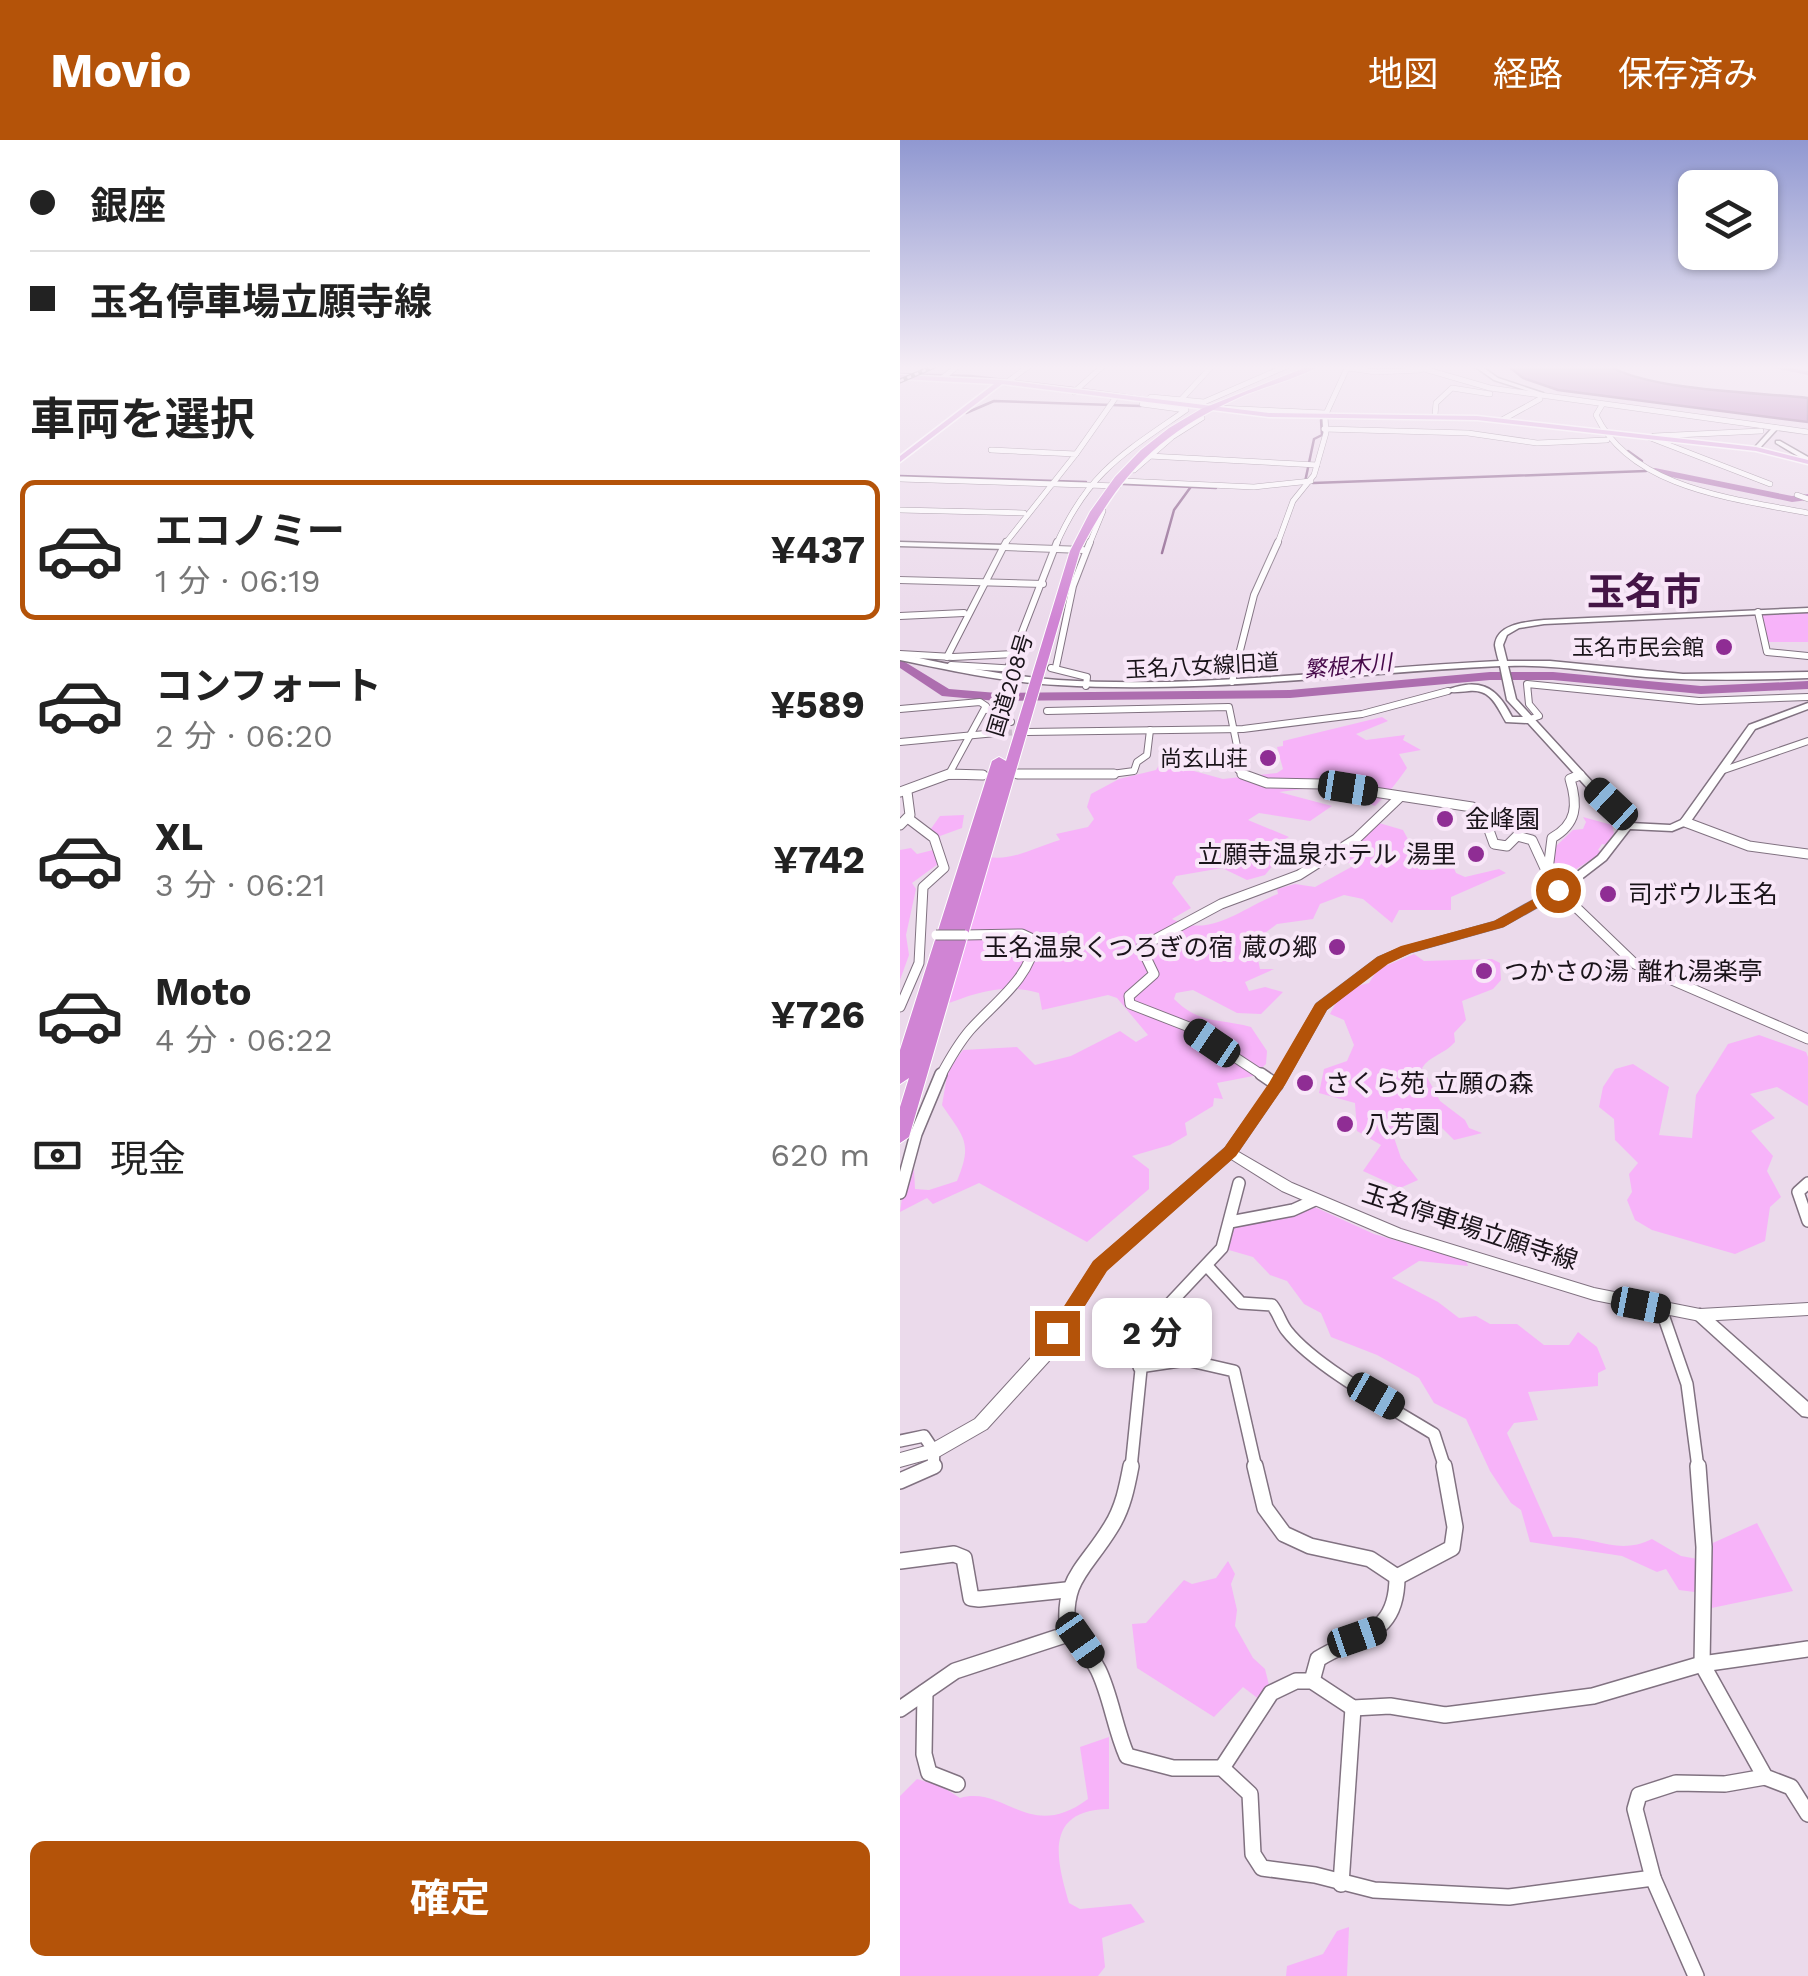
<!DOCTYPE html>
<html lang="ja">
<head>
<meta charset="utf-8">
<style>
  body { margin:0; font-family:"Work Sans","Noto Sans JP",sans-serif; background:#f2f2f2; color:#222; height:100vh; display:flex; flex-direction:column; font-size:38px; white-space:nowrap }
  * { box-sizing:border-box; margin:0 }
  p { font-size:32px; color:#767676 }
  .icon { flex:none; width:55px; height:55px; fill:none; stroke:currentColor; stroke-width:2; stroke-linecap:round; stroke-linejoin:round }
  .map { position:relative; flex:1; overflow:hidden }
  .panel { display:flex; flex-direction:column; background:#fff; width:900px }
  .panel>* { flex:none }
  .top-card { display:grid; align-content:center; height:220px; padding:0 30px; background:#fff }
  .buttons { position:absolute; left:778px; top:30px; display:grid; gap:20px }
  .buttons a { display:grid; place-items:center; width:100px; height:100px; border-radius:15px; background:#fff; box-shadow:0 2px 8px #0004; font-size:50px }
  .end { position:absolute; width:45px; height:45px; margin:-22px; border:12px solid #b45309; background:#fff; box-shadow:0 0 0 5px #fff }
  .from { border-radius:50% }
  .bubble { position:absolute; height:70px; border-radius:15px; background:#fff; box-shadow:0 2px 8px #0004; font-size:32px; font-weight:700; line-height:70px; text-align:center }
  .car { position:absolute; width:30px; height:60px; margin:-30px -15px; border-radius:12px; box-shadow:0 0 8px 2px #0007; background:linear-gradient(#222 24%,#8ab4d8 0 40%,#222 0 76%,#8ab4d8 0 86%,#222 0) }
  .top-card b { display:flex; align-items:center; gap:35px; height:95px; font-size:38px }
  .top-card b+b { border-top:2px solid #e0e0e0 }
  .top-card i { width:25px; height:25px; background:#222 }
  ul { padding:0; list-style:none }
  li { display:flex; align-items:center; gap:30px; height:140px; margin:0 20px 15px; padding:0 10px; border:5px solid transparent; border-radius:15px }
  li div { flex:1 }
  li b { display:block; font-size:38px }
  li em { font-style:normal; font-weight:700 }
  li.active { border-color:#b45309 }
  li>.icon { width:90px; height:90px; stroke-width:1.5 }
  h2 { padding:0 30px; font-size:45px; line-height:120px }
  .pay { display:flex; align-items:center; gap:25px; height:110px; padding:0 30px; font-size:38px }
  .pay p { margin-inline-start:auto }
  .button { display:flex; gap:20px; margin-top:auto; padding:20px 30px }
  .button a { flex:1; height:115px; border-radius:15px; background:#b45309; color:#fff; font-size:40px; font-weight:700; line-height:115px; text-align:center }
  header { display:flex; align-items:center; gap:60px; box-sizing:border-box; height:140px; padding:0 50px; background:#b45309; color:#fff }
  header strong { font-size:48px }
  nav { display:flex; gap:55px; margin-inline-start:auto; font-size:35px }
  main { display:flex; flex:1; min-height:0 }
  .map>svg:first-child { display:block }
</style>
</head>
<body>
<header>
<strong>Movio</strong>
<nav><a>地図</a><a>経路</a><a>保存済み</a></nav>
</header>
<main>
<section class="panel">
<div class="top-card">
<b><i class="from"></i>銀座</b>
<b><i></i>玉名停車場立願寺線</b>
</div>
<h2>車両を選択</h2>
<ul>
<li class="active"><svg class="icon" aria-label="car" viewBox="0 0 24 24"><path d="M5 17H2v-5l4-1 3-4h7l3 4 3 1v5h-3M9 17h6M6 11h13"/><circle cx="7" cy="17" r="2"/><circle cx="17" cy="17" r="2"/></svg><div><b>エコノミー</b><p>1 分 · 06:19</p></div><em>¥437</em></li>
<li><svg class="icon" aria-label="car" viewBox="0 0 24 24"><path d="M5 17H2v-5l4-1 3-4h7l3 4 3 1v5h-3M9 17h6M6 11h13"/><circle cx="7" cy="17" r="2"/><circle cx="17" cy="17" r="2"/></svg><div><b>コンフォート</b><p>2 分 · 06:20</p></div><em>¥589</em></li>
<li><svg class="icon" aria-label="car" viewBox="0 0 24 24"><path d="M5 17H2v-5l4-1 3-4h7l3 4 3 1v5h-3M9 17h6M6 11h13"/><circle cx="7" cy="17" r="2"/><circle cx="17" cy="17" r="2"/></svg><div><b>XL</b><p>3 分 · 06:21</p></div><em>¥742</em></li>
<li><svg class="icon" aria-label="car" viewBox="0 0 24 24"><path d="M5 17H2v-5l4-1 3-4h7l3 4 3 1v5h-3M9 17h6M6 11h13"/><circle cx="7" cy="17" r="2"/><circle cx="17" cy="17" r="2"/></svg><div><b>Moto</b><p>4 分 · 06:22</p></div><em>¥726</em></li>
</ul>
<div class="pay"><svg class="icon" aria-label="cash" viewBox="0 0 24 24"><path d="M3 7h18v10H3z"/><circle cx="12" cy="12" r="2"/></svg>現金<p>620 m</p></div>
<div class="button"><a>確定</a></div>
</section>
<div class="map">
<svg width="908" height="1836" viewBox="0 0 908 1836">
  <rect width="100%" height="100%" fill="#ebdaeb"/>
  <g fill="#f7b3f9">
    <path d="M908 472V502H865L860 473Z"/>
    <path d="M482 577 488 581 456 594 466 600 505 595 503 600 521 610 499 614 507 628C496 644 490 651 475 666L426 646 379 652 432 666 410 681 359 673 348 680 389 697 379 702 380 717 365 735 347 740 322 728 276 736 272 743 291 768 272 779C311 799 341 768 378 754L377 749 395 744 415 747 453 726 437 714 479 683 503 690 510 703 519 702 525 722 520 730H534L551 721 556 733 565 737 599 729 606 733 551 757V770H499L492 783 463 759 444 755 420 764 413 779 377 784 354 801 360 829H374L345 842 349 851 365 847 383 852 361 874 337 873 293 850 276 853 274 859C300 885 319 878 351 887L367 911 366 924 353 936 317 943 323 959 314 958 313 966 285 983 287 995 270 1005 232 1016 249 1029V1049L187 1102 79 1043 33 1064 27 1058 0 1072 3 1051 14 1029 15 1049 29 1050 57 1041C73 1002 64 998 42 965L48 930 63 910 117 907 135 925 171 916 220 891 236 902 248 895 217 858 208 855 142 870 139 853C106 843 77 852 44 865L88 717C114 721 135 707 160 700L156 694 188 687 194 679 187 667 191 654 219 639 256 630 261 622 323 639 377 633 383 629 377 607 383 606V601Z"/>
    <path d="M64 675 62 688 40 696 42 721 12 743 16 749 6 795 9 815 0 840V710L11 708 17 714 33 710 34 703 28 693 40 676Z"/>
    <path d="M683 677 712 685 714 693 708 705 702 704 698 710 703 712 659 740 654 732 664 730 654 728V708L673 690 683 689 686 682Z"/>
    <path d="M514 814 524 821 592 819 600 823 601 840 593 849 562 861 566 880 554 893 555 902C545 914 529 916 522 928L540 961 565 980 569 988 582 993 554 1000 528 974 514 976 491 989 501 1018 518 1040 500 1048 463 1031 481 1005 457 991 455 963 419 953 424 929 447 921 454 905 444 880 430 874C440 854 447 848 469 843L478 829Z"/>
    <path d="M859 895 906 912 908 917V966L877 947 850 954 875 978 851 991 873 1016 867 1031 881 1057 870 1067 865 1101 835 1114 752 1090 735 1080 727 1060 732 1052 729 1034 738 1023 715 1000 714 979 699 967 703 947 715 929 733 924 769 947 759 995 792 998 796 955 828 904Z"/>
    <path d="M408 1064 474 1094 566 1121 568 1126 519 1121 492 1138 538 1162 559 1178 576 1176 590 1184H617L644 1205H669L678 1192 697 1207 706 1229 698 1233V1246L628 1252 638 1280 614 1283 607 1293 653 1397C694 1394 716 1417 752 1399L781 1416 803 1420 804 1407 857 1383 893 1451 802 1470V1453L779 1450 766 1429 757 1432 722 1416 630 1402 621 1370 611 1363 590 1331 566 1279 534 1263 519 1238 477 1215 431 1197 421 1173 404 1164 387 1141 370 1135 353 1117 322 1108 330 1082Z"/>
    <path d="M328 1421 335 1434 331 1444 337 1470 335 1486 353 1518 365 1529 371 1553 366 1561 357 1555 360 1560 343 1547 314 1577 237 1528 232 1484 246 1483 284 1440 292 1444 316 1438Z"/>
    <path d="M209 1597V1669C144 1670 156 1719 169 1763L180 1769 231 1764 245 1782 202 1798 205 1827 198 1836H0V1656L17 1639 41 1646 60 1658C105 1645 129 1703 188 1659L180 1607Z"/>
    <path d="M449 1787 447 1836H386L387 1826 423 1814 437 1791Z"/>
  </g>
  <path fill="#ad6eaf" stroke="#815382" stroke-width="2.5" d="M608 226H709C753 251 855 252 908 258V282L658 250 623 238Z"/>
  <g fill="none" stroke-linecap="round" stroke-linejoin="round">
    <g stroke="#815382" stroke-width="2.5">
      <path d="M0 234 71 236 173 248"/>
      <path d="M181 249 247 258"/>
      <path d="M66 273 94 261 241 266"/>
      <path d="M728 311 742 321"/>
      <path d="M0 336 186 342"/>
      <path d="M405 342 414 299 422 295 421 280"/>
      <path d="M413 343 746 331"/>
      <path d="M223 344 316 348"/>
      <path d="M262 413 274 370 290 348"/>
    </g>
    <g fill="#ad6eaf" fill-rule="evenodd">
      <path d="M874 226 908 231V235L875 228Z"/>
      <path d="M755 328 892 356 908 354V360L892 362 752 333V329Z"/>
      <path d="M0 519 49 549 97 553 390 550 590 532H653L801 546 908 541V549L801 554 653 540H590L390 558 97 561 42 556 0 528Z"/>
    </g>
    <path stroke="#ccbccc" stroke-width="6" stroke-dasharray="6 4" stroke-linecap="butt" d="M96 593 126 592"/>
    <defs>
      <g id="minor-far4">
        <path d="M514 226 590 248 908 292"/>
        <path d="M448 228 476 232 521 230"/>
        <path d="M41 239 58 226"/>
        <path d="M106 243 129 226"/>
        <path d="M174 252 203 226"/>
        <path d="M246 261 251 257 304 262 387 226"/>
        <path d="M277 264 312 226"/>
        <path d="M702 265 696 275C731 349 836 359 908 373"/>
        <path d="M317 268 426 273"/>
        <path d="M535 275 536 263 552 248 590 254"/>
        <path d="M602 280 640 259"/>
        <path d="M424 289 568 293 637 303 707 300"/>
        <path d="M754 296 861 291"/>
        <path d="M748 297 870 344"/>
        <path d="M91 310 176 314 104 405"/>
        <path d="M176 314 216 257"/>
        <path d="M249 316 417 325"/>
        <path d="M234 330 272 297 302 278"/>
        <path d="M0 339 218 346"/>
        <path d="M223 341 354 347 411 341"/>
        <path d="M897 355 908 359"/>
        <path d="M0 370 124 373"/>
        <path d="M156 405C188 332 224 313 286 270L242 264 246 261"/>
        <path d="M189 405 203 371"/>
        <path d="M377 405 393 361 414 335 426 293 425 276 448 226"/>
      </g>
      <g id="minor-far3">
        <path d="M105 407 183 410"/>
        <path d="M0 440 143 444"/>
        <path d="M858 472 867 512 908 516"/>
        <path d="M0 476 64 473"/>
        <path d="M0 514 53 517 114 514"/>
        <path d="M47 517 106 402"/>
        <path d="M51 525 120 529"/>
        <path d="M156 527 173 446 190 402"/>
        <path d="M108 528 157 402"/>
        <path d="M151 528 187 537 186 546"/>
        <path d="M332 542 354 455 378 402"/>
        <path d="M0 569 80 562 86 566 49 634"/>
        <path d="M87 570H94V580L111 582"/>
        <path d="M147 571 329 567 337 606 334 626 345 636"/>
        <path d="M627 580 639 576 629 564 627 544 799 561 908 557"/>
        <path d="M127 592 343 589 462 574 548 551"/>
        <path d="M0 602 96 593"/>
        <path d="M821 631 908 601"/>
        <path d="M118 634 204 635 234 631 237 622 247 615 250 590"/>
        <path d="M43 636 83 635"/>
      </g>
      <g id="minor-far2">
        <path d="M118 634H214"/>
        <path d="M342 634 367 643 422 644 572 667 584 676 594 704 607 706 617 696 632 700 649 737 663 748"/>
        <path d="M0 652 49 634 83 635"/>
        <path d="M785 682 849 706 908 714"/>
        <path d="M0 685 10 675 7 652"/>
        <path d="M648 730 652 698C677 684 678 665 670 639L680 635"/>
        <path d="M658 750 735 824 908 899"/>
        <path d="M0 867 19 823 23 747 44 728 34 698 9 679"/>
        <path d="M40 937C49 920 58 904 70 890 94 863 131 838 135 800L122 794 65 795"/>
        <path d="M365 937 289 887 230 864 229 856 254 834 241 807 321 764 399 735 456 699 500 657"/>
      </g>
      <g id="minor-far1">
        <path d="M361 934 377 945"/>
        <path d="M908 1043 898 1052 908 1081"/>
        <path d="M0 1053 16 994 41 934"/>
        <path d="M330 1082 393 1070 415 1060"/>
        <path d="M307 1126 341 1163 372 1165C379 1174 381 1184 387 1191 414 1226 495 1270 534 1294L545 1328"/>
        <path d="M761 1169 787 1244 798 1328"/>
        <path d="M239 1227 286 1220 334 1231 356 1328"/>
        <path d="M0 1301 24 1296 34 1311 33 1328"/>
        <path d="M231 1328 245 1190 322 1108 339 1043"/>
      </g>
      <g id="minor">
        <path d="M231 1326C227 1347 223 1368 211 1387 185 1430 161 1438 168 1494 210 1523 208 1573 227 1616L273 1628H322L350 1654 353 1714 362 1728 415 1735 474 1750 609 1757 753 1738 796 1836"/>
        <path d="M355 1326 365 1368 384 1394 410 1406 470 1419 497 1437C497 1496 460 1493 418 1519L412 1541"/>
        <path d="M798 1326 804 1407 802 1524 865 1637 891 1647 908 1674"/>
        <path d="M0 1341 34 1326"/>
        <path d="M0 1421 54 1414 64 1418 71 1458 79 1459 166 1450"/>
        <path d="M497 1437 552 1408 555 1387 544 1326"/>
        <path d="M25 1552 24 1614 29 1633 57 1644"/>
        <path d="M0 1569 55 1531 168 1494"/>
        <path d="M322 1628 371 1553 396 1541H412L453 1568 490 1566 545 1575 693 1556 802 1524 908 1509"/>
        <path d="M753 1738 735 1669 739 1655 776 1643 825 1644 865 1637"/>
        <path d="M441 1744 453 1568"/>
      </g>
      <g id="tertiary">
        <path d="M574 226H581L598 238 643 253 638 254 594 240Z"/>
        <path d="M874 286 879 287 858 310H854V308Z"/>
        <path d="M876 301H880L908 317V322L876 303Z"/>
        <path d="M0 402 105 405 109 407 105 409 0 406Z"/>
        <path d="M908 468V472L644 484 619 488 607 495 603 505 607 521H650L783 534 908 532V538C854 540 800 541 746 537 700 533 655 524 608 526L616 559 730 683 770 685 781 680 849 585 908 563V569L855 589 789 684 772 691 730 689 706 720 667 750 603 786 510 812 486 822 426 869 383 945 335 1015 330 1017 323 1012 371 944 417 864 478 818 502 808 595 782 659 746 698 716 722 686 628 583 606 582C596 565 591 549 569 551 559 552 552 553 544 551 578 537 596 545 612 577H623L607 560 600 526C453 533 305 554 158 545 104 542 52 531 0 520V514C52 525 104 536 158 540 305 549 452 528 599 521 598 520 595 506 595 505 597 483 628 482 644 480Z"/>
        <path d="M800 1169 805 1171 908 1262V1277L902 1276 795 1179 792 1175 795 1171Z"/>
      </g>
      <path id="secondary" d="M330 1007 392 1043 501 1089 694 1148 800 1169 908 1163V1175L800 1181 694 1160 489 1097 382 1051 331 1019 206 1130 149 1221 87 1289 40 1316 0 1327V1313L29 1305 75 1279 137 1211 194 1122 325 1008Z"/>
      <path id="primary" d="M0 235 101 240 369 273 577 276 856 307 908 320V324L856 311 577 280 369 277 102 244 0 322V316L94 244 0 239Z"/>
      <path id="trunk" d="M409 226H420C396 239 366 246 340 257 260 293 220 333 180 411L9 997 0 1003V967L9 938 0 944V910L92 621 99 617 106 621 170 411 190 372 215 337 241 310 269 288 301 269Z"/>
    </defs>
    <use href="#minor-far4" stroke="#817281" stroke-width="6"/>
    <use href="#minor-far3" stroke="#817281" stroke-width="8"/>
    <use href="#minor-far2" stroke="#817281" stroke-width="11"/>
    <use href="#minor-far1" stroke="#817281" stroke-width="14"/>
    <use href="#minor" stroke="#817281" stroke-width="18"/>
    <use href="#tertiary" stroke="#817281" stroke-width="3"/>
    <use href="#secondary" stroke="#817281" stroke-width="2"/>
    <use href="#primary" stroke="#fff" stroke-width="3"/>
    <use href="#trunk" stroke="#fff" stroke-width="2"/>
    <use href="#minor-far4" stroke="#fff" stroke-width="5"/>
    <use href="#minor-far3" stroke="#fff" stroke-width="6"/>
    <use href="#minor-far2" stroke="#fff" stroke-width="9"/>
    <use href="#minor-far1" stroke="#fff" stroke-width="11"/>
    <use href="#minor" stroke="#fff" stroke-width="15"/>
    <use href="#tertiary" fill="#fff" fill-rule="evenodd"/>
    <use href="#secondary" fill="#fff" fill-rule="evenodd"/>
    <use href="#primary" fill="#dca3df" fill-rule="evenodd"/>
    <use href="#trunk" fill="#d084d4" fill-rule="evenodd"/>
    <defs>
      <path id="rail" d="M0 241 35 226"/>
    </defs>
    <use href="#rail" stroke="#403840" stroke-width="5"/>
    <use href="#rail" stroke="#f8e7f8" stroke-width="2.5" stroke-dasharray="4" stroke-linecap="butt"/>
    <defs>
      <path id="minor-bridge" d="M36 795H65"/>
    </defs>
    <use href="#minor-bridge" stroke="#817281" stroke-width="11" stroke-linecap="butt"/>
    <use href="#minor-bridge" stroke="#fff" stroke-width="9"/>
  </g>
  <linearGradient id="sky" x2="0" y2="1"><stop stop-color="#9098d1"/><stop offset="0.47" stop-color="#f6eef6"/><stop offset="1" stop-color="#f6eef6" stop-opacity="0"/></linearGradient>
  <rect width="908" height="483" fill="url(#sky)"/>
  <path fill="#b45309" d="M658 746 663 747V753L604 787 511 813 488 824 427 870 385 945 336 1016 207 1131 164 1199H150V1188L193 1121 324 1008 369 943 415 864 477 817 501 806 594 781Z"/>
  <g fill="#8f2d94" stroke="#f8e7f8" stroke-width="4">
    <circle cx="824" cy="507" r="10"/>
    <circle cx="368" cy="618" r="10"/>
    <circle cx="545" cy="679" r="10"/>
    <circle cx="576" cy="714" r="10"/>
    <circle cx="708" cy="754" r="10"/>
    <circle cx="437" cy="807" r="10"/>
    <circle cx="584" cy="831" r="10"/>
    <circle cx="405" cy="943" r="10"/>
    <circle cx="445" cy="984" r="10"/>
  </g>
  <g text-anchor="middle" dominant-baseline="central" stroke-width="8" stroke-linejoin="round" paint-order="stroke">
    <g font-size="22" fill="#1a141a" stroke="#f8e7f8" text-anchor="end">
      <text x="804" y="507">玉名市民会館</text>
      <text x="348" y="618">尚玄山荘</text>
    </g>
    <g font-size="22" fill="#1a141a" stroke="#f8e7f8">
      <text transform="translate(302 526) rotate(-3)">玉名八女線旧道</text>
      <text transform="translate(110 545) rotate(-73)">国道208号</text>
    </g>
    <g font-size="22" font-style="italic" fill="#460949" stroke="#f8e7f8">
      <text transform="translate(448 526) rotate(-5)">繁根木川</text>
    </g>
    <g font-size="25" fill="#1a141a" stroke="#f8e7f8" text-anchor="start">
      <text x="565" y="679">金峰園</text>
      <text x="556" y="714" text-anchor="end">立願寺温泉ホテル 湯里</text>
      <text x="728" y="754">司ボウル玉名</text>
      <text x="417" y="807" text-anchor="end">玉名温泉くつろぎの宿 蔵の郷</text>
      <text x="604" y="831">つかさの湯 離れ湯楽亭</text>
      <text x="425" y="943">さくら苑 立願の森</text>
      <text x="465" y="984">八芳園</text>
    </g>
    <g font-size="25" fill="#1a141a" stroke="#f8e7f8">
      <text transform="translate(570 1087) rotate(18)">玉名停車場立願寺線</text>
    </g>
    <g font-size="38" font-weight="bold" fill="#441546" stroke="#f8e7f8">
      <text x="744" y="452">玉名市</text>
    </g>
  </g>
</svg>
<div class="buttons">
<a><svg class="icon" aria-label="layers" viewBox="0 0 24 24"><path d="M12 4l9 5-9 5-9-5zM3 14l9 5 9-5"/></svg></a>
</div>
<i class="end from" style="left:658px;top:750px"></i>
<i class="end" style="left:157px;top:1193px"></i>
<div class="bubble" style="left:192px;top:1158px;width:120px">2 分</div>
<i class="car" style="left:448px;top:648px;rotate:99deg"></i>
<i class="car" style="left:711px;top:664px;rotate:313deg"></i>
<i class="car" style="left:312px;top:903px;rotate:304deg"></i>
<i class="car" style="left:741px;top:1165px;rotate:101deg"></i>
<i class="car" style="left:476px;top:1256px;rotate:120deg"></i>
<i class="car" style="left:457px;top:1497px;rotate:71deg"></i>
<i class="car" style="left:180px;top:1500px;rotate:145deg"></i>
</div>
</main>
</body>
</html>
